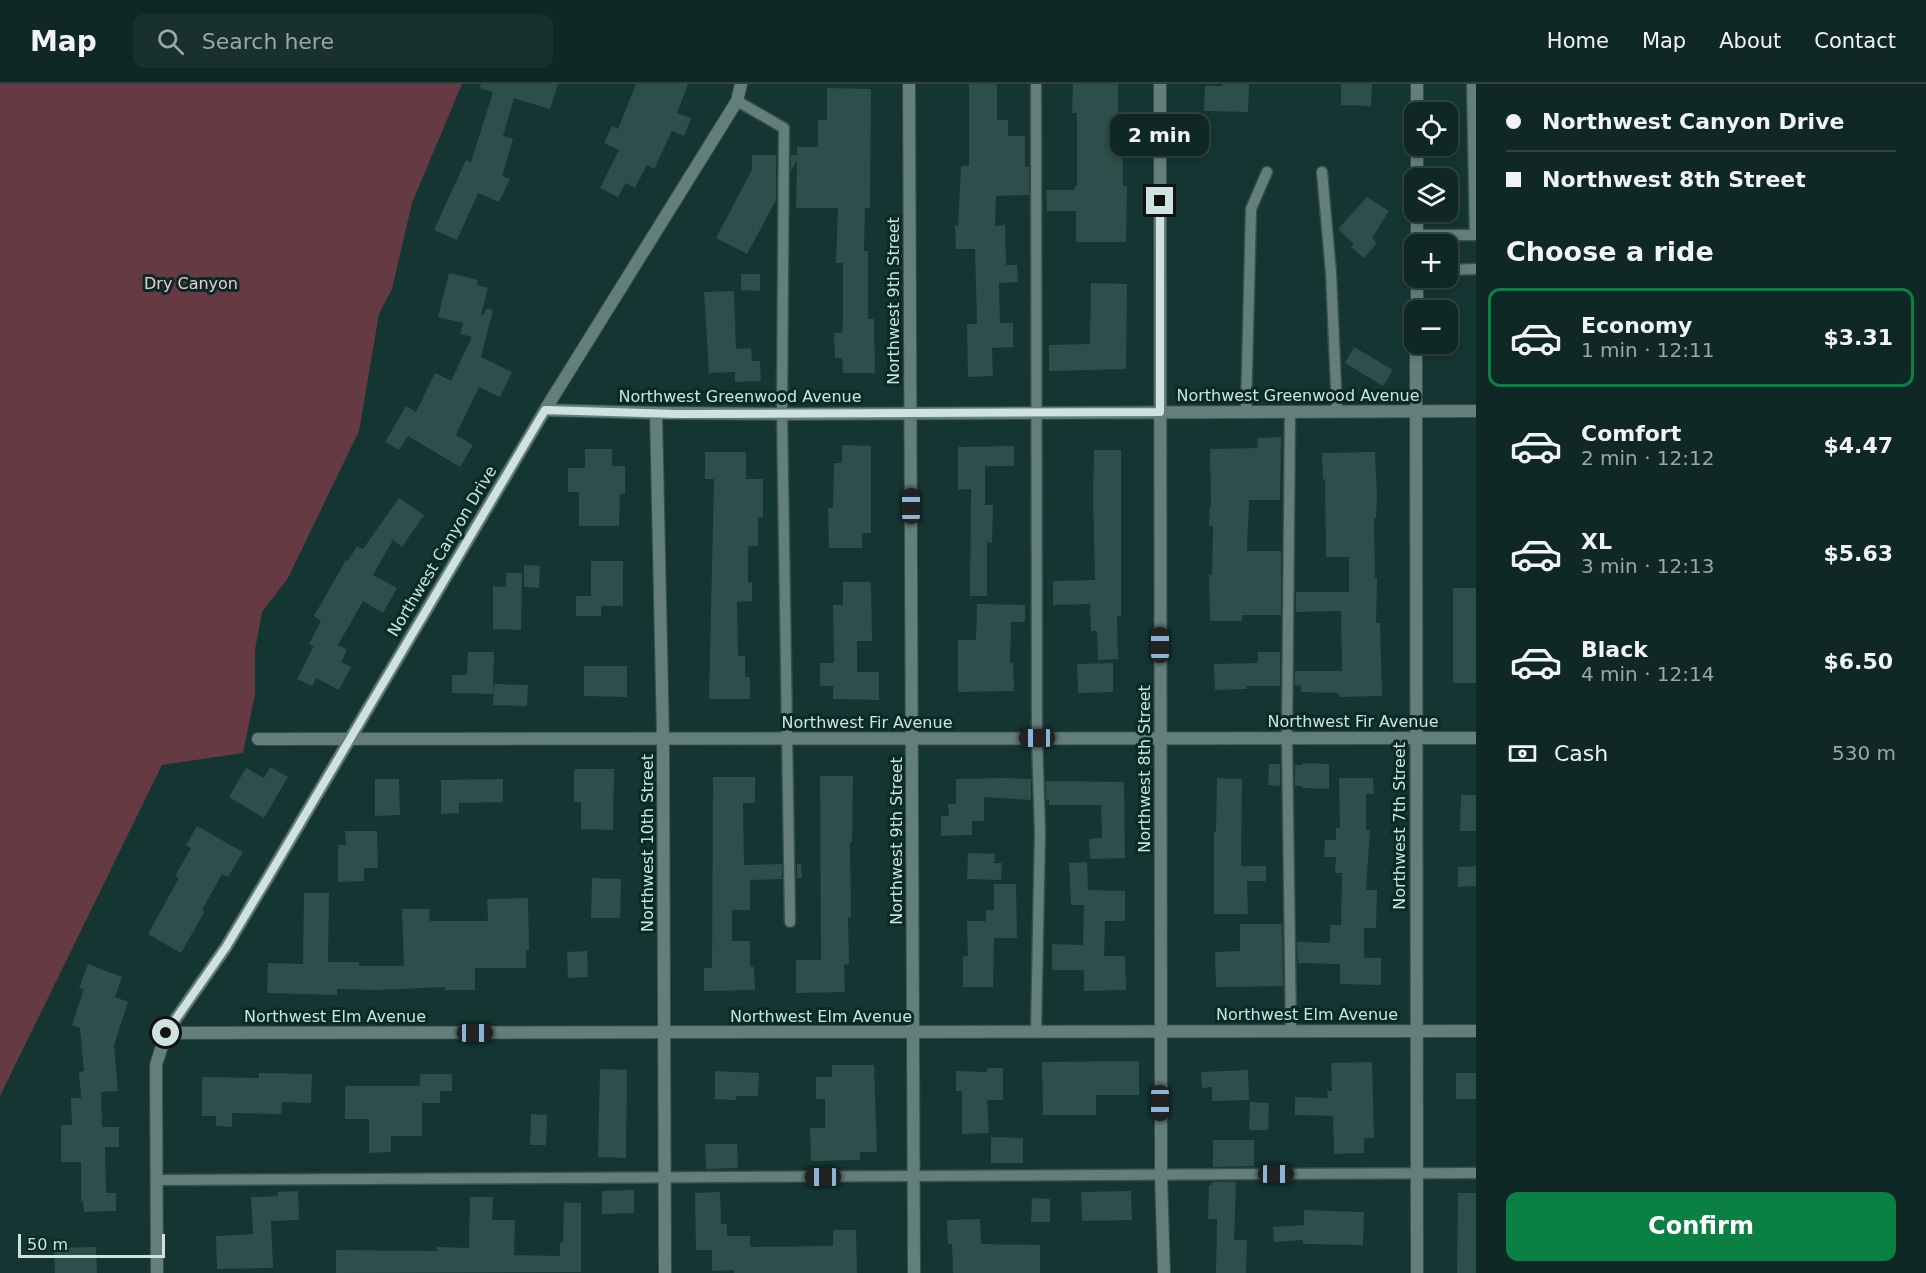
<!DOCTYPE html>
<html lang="en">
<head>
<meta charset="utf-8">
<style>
  body { margin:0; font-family:"DejaVu Sans",sans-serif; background:#18302e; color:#f1f3f6; height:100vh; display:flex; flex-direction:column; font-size:22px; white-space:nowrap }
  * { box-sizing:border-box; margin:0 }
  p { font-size:20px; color:#9ba6a7 }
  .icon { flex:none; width:33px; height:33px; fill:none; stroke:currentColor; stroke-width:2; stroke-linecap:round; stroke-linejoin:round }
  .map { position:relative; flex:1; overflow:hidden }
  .panel { display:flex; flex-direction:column; background:#0f2826; width:450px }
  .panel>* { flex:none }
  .hud { display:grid; align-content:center; height:132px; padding:0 30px; background:#0f2826 }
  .fabs { position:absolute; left:1404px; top:18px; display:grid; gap:12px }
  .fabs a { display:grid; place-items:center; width:54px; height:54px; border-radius:12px; background:#0f2826; box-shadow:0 3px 9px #0003,0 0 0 2px #2f4443; font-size:30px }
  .scale { position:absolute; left:18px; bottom:15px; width:147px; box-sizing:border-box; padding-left:6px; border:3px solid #d0e2df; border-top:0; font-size:16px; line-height:21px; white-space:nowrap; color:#d0e2df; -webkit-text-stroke:4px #082b28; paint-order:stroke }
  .end { position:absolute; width:27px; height:27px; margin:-14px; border:8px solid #d0e2df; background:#111; box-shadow:0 0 0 3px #111 }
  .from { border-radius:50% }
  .bubble { position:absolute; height:42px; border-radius:12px; background:#0f2826; box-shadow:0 3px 9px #0003,0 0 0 2px #2f4443; font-size:20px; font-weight:700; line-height:42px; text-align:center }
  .car { position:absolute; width:18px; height:36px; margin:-18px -9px; border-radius:8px; box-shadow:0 0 4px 2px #0007; background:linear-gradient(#222 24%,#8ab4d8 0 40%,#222 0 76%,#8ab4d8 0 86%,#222 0) }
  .hud b { display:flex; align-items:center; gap:21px; height:57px; font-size:22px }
  .hud b+b { border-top:2px solid #2f4443 }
  .hud i { width:15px; height:15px; background:#f1f3f6 }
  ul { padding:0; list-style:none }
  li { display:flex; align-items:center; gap:18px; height:99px; margin:0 12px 9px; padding:0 18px; border:3px solid transparent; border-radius:12px }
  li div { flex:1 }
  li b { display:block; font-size:22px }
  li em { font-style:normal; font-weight:700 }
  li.selected { border-color:#0b8043 }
  li>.icon { width:54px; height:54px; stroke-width:1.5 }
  h2 { padding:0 30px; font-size:27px; line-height:72px }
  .pay { display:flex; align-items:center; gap:15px; height:66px; padding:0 30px; font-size:22px }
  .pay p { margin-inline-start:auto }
  .cta { display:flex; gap:12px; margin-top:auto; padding:12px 30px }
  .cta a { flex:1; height:69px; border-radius:12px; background:#0b8043; color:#fff; font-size:24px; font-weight:700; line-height:69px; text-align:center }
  header { display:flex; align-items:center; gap:36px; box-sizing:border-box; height:84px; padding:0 30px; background:#0f2826; border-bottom:2px solid #2f4443 }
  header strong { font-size:28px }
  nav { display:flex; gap:33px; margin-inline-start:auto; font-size:21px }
  .search { width:420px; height:54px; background:#18302e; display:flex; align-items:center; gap:15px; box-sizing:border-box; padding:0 21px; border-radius:12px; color:#9ba6a7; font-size:22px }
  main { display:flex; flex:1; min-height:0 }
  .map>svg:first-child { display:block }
</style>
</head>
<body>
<header>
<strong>Map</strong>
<div class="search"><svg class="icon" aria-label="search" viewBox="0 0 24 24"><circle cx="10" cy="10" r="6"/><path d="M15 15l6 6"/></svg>Search here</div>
<nav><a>Home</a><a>Map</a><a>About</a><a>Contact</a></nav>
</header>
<main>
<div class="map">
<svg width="1476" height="1189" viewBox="0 0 1476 1189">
  <rect width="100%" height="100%" fill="#143532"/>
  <path fill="#653a42" d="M0 0H462L412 119 392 205 379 230 359 347 288 494 262 528 255 566V610L243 669 162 681 0 1012Z"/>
  <g fill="#2d4e4a">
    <path d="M481 0H558L550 25 514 14 503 52 513 55 502 92 510 95 499 118 478 109 457 156 434 146 466 76 471 78 493 8 480 4Z"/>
    <path d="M636 0H688L677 29 691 34 684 52 672 47 654 85 647 81 635 104 626 99 618 113 600 104 619 66 604 59 612 42 618 45Z"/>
    <path d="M969 0H997V36H1008V52H1025V83H1029V111L996 112 995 142 1005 141 1006 181H1017L1018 198 999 199 1000 239H1013V263L992 264 993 292 968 293 967 240H977L975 165H956L955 142H958L961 82H969Z"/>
    <path d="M1073 0H1118V35H1122L1123 102H1127L1126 158H1076V127H1047L1046 106H1075V102H1077V29H1072Z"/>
    <path d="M1222 0H1249L1248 28 1204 27 1205 2H1222Z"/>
    <path d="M1341 0H1372L1371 22 1341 21Z"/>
    <path d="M827 4 871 5 870 124H865L864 167H868V235H874L875 289H843L842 274H835L834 249H842L843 236V179H836L838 124H796L797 77 791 87V71H797V63H818V36H827Z"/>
    <path d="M752 71H776V116L747 170 716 154 752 86Z"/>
    <path d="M1367 113 1389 127 1372 154 1377 159 1364 174 1351 163 1354 160 1338 145Z"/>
    <path d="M449 189 478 196 477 201 488 204 481 231H483L487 224 493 226 481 273 512 288 500 313 479 303 456 351 473 361 460 383 408 352 399 366 385 358 406 322 416 328 435 289 451 297 472 253 460 250 463 239 438 233Z"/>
    <path d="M741 190H760V207L741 206Z"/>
    <path d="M1091 199 1127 200 1126 285 1049 287V261L1090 260Z"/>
    <path d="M734 207 736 265 751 264 752 277H760L761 297 735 298V288L709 289 704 208Z"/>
    <path d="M1354 263 1393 286 1383 302 1345 279Z"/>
    <path d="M1281 353 1280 416H1249L1247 467H1281V531H1242V537H1210L1209 491H1212L1213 442H1209L1210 422H1211L1210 365 1258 364 1257 354Z"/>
    <path d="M842 361 871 362V449H862V464H829L828 424H833L834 379H842Z"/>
    <path d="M1014 362V382H985V421H993L992 459 987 458V512H970L971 405 958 406V363Z"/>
    <path d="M585 365H612V382H625V410H620L619 442H579V408H568V384H585Z"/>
    <path d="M1094 366H1121V532H1117L1118 575 1098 576 1097 547H1091L1090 520 1053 521V497L1095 496 1093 414Z"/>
    <path d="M705 368H746V395H763V433H758V462H748V499L752 498V517L737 518 738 572H745V593H750V615H709L714 395H705Z"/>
    <path d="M1375 368 1377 414 1376 434H1374L1375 494H1377L1376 539H1380L1382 612 1339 613V609L1301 608V601L1295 602V587H1342L1341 527 1296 528V508H1349V473H1326L1325 395 1323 396 1322 369Z"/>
    <path d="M399 414 424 431 402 463 393 456 373 491 397 504 383 529 363 517 338 561 347 566 341 578 351 583 339 606 316 594 312 602 297 595 314 562 309 560 321 537 314 532 346 476 348 477 357 462 363 465Z"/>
    <path d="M591 477H623V522H601V532H576V512H591Z"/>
    <path d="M524 481 540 482 539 504 524 503Z"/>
    <path d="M506 489H522L521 546 493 545V502L506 503Z"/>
    <path d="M843 498H871L872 557H857V588H879V616L833 615V602H820V579H834L833 521H843Z"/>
    <rect x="1453" y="504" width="23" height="95"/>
    <path d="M977 520 1025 521V538H1011L1010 579H1013L1014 607 958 608V556H976Z"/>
    <path d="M468 568H494L493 610 452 609V591H467Z"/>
    <path d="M1258 568H1280V602H1246L1247 605 1215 606 1214 580 1258 579Z"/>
    <path d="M1113 579V608L1078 609 1077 580Z"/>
    <path d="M584 582H627V613L584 612Z"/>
    <path d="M494 600 528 601 527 622 493 621Z"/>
    <path d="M1303 679 1329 680V705L1302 704V702H1295V681H1303Z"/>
    <path d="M1269 680H1280V702L1268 701Z"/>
    <path d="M270 683 288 693 264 734 229 713 246 684 264 694Z"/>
    <path d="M574 685H614L613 746 581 745V718H574Z"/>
    <path d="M820 692H853L852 758H850L851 833H848L849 880 844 881 845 908 796 909V876H821Z"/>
    <path d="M713 693H755V719H743L744 781 782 780V795L750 796V826H732V857H750V883H754L755 906 704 907V884H712Z"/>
    <path d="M1006 694 1031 695V716L984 713V737H972V751L941 752V732H949L948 720H956V695Z"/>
    <path d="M1217 694 1242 695 1241 782H1266V797H1247L1248 830H1214V748H1216Z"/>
    <path d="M1339 694H1373L1374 710H1366V746H1370L1366 806H1377L1376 844H1364V874H1381V901L1340 900V880L1298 879 1297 858 1330 859V841H1341L1342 789H1335L1336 773H1324L1325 756H1336V744H1340Z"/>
    <path d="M375 695H399L400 731 375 732Z"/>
    <path d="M503 695V718L459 719V729L441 730V696Z"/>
    <path d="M1046 697 1124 698 1125 774 1090 775 1089 755 1102 754 1101 721H1049V716H1046Z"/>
    <path d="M1461 711H1476V747H1460Z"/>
    <path d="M197 742 243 768 228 793 222 790 202 826 205 827 181 869 148 850 179 794 175 792 191 764 186 761Z"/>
    <path d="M345 747H377L378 784H364V797L338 798V761H346Z"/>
    <path d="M968 769 995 770 994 779H1002L1001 796 967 795Z"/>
    <path d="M1087 778 1088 806 1125 807V837H1105L1104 872H1125L1126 906 1084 907V886H1052V860L1083 861 1084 821H1071L1069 779Z"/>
    <path d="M797 780H801L802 794H797Z"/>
    <path d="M1476 782V802L1458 803V783Z"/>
    <path d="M592 794 621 795 620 834H591Z"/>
    <path d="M994 800H1016L1017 854H994L993 903H963V872H968L967 837H986V826H994Z"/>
    <path d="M304 809H329L328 878H359V882H404L402 825H429L430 837H488L487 815 528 814 529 866H526V884H475V906H445V903L378 906 337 905V911L267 909 268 879 303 880Z"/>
    <path d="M1240 840H1282L1283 902 1216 903 1215 868 1240 867Z"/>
    <path d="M587 867 588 893 568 894 567 868Z"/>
    <path d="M88 880 122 893 115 913 128 918 114 961 118 1007 101 1008 102 1043H119V1063H105L106 1109H116V1127L84 1128 83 1117H81V1078H61V1041H72L71 1014H81L79 988 84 987 80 944 72 941 84 905 79 904Z"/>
    <path d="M1139 977V1011H1096V1031H1043L1042 978Z"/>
    <path d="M1372 978 1374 1054H1364V1069L1334 1070 1333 1032 1295 1031V1013L1328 1014 1327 1007H1332L1331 979Z"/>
    <path d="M832 981H874L877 1068H860V1076L811 1077 810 1044H825V1015H816V993H832Z"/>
    <path d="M987 984H1003V1016H987L989 1049 962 1050V1007H956V987L987 988Z"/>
    <path d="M600 985 627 986 626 1074 598 1073Z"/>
    <path d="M1248 986 1249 1016 1212 1017V1003L1202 1004 1201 988Z"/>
    <path d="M715 987 759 989 758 1012H736V1016L715 1015Z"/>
    <path d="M259 989 312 990 311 1019 282 1018 281 1030 232 1029V1043L216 1042V1032H202V993L259 994Z"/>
    <rect x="1456" y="989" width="20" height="26"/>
    <path d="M420 990H452V1007H440V1019H422V1052H391V1068L369 1069V1035H345V1002H420Z"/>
    <path d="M1250 1018 1269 1019 1268 1046H1249Z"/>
    <path d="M531 1030 547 1031 546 1061H530Z"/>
    <path d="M991 1053 1023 1054V1079H991Z"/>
    <path d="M1213 1056H1254V1082L1213 1083Z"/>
    <path d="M705 1060H737L738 1084 706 1085Z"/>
    <path d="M1212 1098H1236L1234 1156H1247L1246 1189H1216L1217 1135H1208L1209 1101H1212Z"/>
    <path d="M634 1106V1129L602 1130V1107Z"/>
    <path d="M298 1107 299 1136 271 1137 273 1184 217 1185 216 1152 253 1150 251 1113 278 1112V1108Z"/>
    <path d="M1131 1107 1132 1136 1082 1137 1081 1108Z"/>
    <path d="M720 1108 721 1140H727V1152H750V1163L833 1162V1146H856L857 1189H734V1186L712 1187V1166H696L695 1109Z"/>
    <path d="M1458 1109H1476V1189H1457Z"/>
    <path d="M470 1113H493L492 1136H515L514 1171 560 1172V1159H563L564 1118 581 1119V1188L336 1189V1166L437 1167V1163L469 1164Z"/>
    <path d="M1032 1114 1050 1115V1138H1031Z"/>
    <path d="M1304 1126 1364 1128 1363 1161 1303 1160V1156L1274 1158 1273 1143 1304 1141Z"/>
    <path d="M980 1135 981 1160 1040 1161V1189H953L952 1160H948L947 1136Z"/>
    <path d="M96 1163 97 1189H55L54 1164Z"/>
  </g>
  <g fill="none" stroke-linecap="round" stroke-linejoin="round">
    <defs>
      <g id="service">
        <path d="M1036 0 1037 654 1040 748 1036 948"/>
        <path d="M1472 0 1475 151"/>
        <path d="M737 17 784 44 782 330 790 838"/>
        <path d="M1322 88 1331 189 1337 326"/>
        <path d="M1417 151H1476"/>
        <path d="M1448 186 1476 185"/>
        <path d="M1246 327 1251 125 1267 88"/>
        <path d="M1290 327 1287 654 1291 947"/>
        <path d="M157 1096 1476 1089"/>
      </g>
      <g id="minor">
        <path d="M909 0 914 1189"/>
        <path d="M1160 0 1161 1091 1164 1189"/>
        <path d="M1417 28V0"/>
        <path d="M1417 94V62"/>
        <path d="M1417 160V128"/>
        <path d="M1417 226V194"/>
        <path d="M1416 260 1417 1189"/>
        <path d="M545 326 656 329 782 330 1476 327"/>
        <path d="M656 329 663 653 665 1189"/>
        <path d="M258 655 1476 654"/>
        <path d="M166 949 1476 947"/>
        <path d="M157 1189 156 981 166 949 226 863 267 795 545 326 737 17 741 0"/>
      </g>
    </defs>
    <use href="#service" stroke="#32514e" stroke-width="13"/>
    <use href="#minor" stroke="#32514e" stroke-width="14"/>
    <use href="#service" stroke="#647f7b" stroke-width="10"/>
    <use href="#minor" stroke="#647f7b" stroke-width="12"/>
  </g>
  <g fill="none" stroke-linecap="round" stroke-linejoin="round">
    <path stroke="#d0e2df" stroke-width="8" d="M166 949 226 863 267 795 545 326 677 330 1160 328V117"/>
  </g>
  <g text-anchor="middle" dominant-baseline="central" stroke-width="6" stroke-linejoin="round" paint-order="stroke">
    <g font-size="16" fill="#f9c5cd" stroke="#082b28">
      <text x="191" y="199">Dry Canyon</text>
    </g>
    <g font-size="16" fill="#d0e2df" stroke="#082b28">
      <text transform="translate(893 217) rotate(-90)">Northwest 9th Street</text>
      <text x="1298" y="311">Northwest Greenwood Avenue</text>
      <text x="740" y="312">Northwest Greenwood Avenue</text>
      <text transform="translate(442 467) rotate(-59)">Northwest Canyon Drive</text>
      <text x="1353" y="637">Northwest Fir Avenue</text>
      <text x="867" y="638">Northwest Fir Avenue</text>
      <text transform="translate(1144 685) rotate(-90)">Northwest 8th Street</text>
      <text transform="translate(1399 742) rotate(-90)">Northwest 7th Street</text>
      <text transform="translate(896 757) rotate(-90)">Northwest 9th Street</text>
      <text transform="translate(647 759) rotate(-90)">Northwest 10th Street</text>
      <text x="1307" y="930">Northwest Elm Avenue</text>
      <text x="335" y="932">Northwest Elm Avenue</text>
      <text x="821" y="932">Northwest Elm Avenue</text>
    </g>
  </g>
</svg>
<div class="fabs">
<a><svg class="icon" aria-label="locate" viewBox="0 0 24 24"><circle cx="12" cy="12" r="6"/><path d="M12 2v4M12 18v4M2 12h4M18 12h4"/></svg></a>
<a><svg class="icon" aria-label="layers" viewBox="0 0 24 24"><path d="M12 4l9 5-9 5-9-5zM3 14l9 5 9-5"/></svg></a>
<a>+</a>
<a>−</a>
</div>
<div class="scale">50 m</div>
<i class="end from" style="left:166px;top:949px"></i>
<i class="end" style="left:1160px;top:117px"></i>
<div class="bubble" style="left:1110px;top:30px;width:99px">2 min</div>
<i class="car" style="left:911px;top:422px;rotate:0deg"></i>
<i class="car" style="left:1160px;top:561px;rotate:0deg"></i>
<i class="car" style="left:1037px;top:654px;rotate:270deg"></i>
<i class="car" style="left:475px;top:949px;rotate:90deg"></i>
<i class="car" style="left:1160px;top:1019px;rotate:180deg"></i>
<i class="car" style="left:1276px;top:1090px;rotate:90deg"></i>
<i class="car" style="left:823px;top:1093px;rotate:270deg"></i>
</div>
<section class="panel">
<div class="hud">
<b><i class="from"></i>Northwest Canyon Drive</b>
<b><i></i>Northwest 8th Street</b>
</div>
<h2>Choose a ride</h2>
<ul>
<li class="selected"><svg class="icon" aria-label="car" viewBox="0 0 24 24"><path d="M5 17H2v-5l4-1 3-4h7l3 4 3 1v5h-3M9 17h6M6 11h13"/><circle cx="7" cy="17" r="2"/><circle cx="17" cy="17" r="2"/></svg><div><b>Economy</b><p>1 min · 12:11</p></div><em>$3.31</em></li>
<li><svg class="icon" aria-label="car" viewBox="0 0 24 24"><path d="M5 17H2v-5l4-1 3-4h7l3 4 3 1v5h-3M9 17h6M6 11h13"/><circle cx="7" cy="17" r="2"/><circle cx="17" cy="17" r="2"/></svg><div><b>Comfort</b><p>2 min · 12:12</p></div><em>$4.47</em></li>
<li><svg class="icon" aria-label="car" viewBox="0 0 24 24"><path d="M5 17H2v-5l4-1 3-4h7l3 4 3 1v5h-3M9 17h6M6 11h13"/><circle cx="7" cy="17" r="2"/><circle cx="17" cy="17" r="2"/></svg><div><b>XL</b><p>3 min · 12:13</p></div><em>$5.63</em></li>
<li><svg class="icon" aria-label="car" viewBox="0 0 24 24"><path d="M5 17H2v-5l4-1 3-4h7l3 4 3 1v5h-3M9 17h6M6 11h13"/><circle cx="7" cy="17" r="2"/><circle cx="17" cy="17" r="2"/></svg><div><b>Black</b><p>4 min · 12:14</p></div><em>$6.50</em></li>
</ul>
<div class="pay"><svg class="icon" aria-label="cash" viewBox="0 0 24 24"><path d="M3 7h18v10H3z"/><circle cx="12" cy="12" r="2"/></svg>Cash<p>530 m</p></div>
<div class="cta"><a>Confirm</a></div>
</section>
</main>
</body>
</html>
